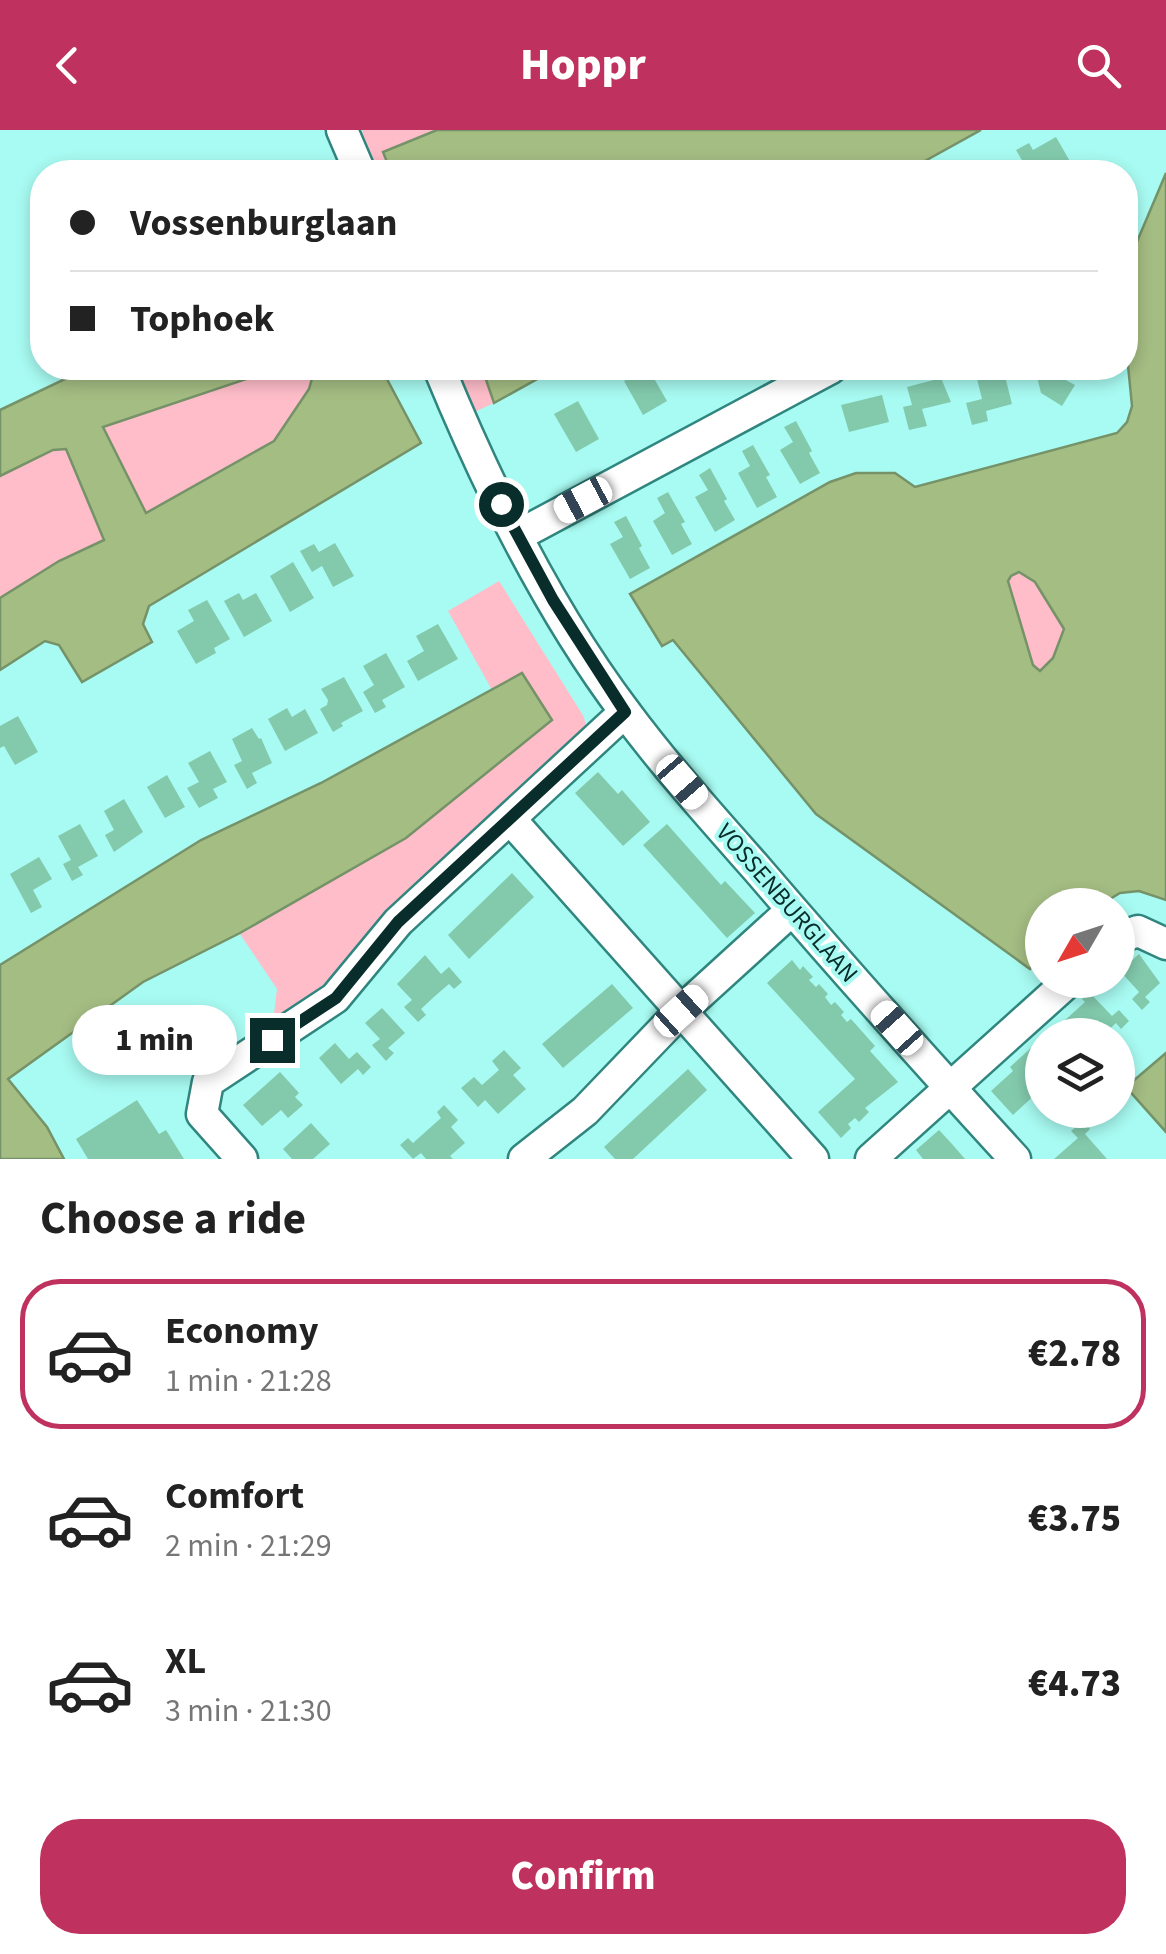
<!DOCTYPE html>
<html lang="en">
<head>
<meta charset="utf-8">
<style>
  body { margin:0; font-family:"Source Sans 3",sans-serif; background:#f6f6f6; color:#222; height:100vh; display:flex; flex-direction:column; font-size:38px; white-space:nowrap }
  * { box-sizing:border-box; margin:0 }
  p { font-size:32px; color:#767676 }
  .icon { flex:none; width:55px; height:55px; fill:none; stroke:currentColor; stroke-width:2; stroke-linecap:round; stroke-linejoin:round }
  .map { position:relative; height:1029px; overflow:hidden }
  .side { display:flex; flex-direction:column; background:#fff; flex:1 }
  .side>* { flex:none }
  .hud { position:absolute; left:30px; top:30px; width:1108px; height:220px; border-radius:40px; box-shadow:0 5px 15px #0003; display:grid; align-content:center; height:220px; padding:0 40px; background:#fff }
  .needle { width:65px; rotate:231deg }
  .fabs { position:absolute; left:1025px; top:758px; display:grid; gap:20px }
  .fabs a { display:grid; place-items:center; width:110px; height:110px; border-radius:50%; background:#fff; box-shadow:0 5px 15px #0003; font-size:50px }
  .end { position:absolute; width:45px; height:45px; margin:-22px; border:12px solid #082d2a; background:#fff; box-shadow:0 0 0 5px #fff }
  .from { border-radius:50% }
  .bubble { position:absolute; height:70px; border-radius:35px; background:#fff; box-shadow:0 5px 15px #0003; font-size:32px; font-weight:800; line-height:70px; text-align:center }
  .car { position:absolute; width:30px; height:60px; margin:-30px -15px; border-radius:12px; box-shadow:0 0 8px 2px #0007; background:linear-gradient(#fff 24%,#345 0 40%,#fff 0 76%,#345 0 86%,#fff 0) }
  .hud b { display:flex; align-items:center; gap:35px; height:95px; font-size:38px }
  .hud b+b { border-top:2px solid #e0e0e0 }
  .hud i { width:25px; height:25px; background:#222 }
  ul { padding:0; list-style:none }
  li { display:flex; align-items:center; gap:30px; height:150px; margin:0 20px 15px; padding:0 20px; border:5px solid transparent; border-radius:40px }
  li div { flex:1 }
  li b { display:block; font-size:38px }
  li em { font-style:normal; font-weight:800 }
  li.current { border-color:#bf315e }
  li>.icon { width:90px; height:90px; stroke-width:1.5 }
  h2 { padding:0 40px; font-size:45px; line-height:120px }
  .button { display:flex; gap:20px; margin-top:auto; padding:20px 40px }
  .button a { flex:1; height:115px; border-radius:40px; background:#bf315e; color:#fff; font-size:40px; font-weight:800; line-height:115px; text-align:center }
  header { display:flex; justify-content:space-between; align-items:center; height:130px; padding:0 40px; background:#bf315e; color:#fff; font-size:45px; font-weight:800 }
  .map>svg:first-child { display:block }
</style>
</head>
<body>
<header><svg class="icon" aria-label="back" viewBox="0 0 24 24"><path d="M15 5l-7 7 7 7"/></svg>Hoppr<svg class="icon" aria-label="search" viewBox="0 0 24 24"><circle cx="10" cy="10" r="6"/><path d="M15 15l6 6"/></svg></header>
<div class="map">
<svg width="1166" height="1029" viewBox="0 0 1166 1029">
  <rect width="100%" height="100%" fill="#a8fbf2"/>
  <g fill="#febdc9">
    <path d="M363 0H436L384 22 391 42H370L360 9Z"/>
    <path d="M279 238H307L313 245 309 259 274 311 146 384 103 297Z"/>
    <path d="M450 238H482L494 273 470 284Z"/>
    <path d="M66 319 104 410 59 431 0 468V346L54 320Z"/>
    <path d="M1019 442 1034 452 1064 499 1053 528 1039 541 1033 535 1008 451 1011 446Z"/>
    <path d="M499 451 584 587 587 602 401 770 316 862 273 892 277 859 240 804 406 708 522 543 492 560 448 481Z"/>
  </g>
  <g fill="#a4bd83" stroke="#759268" stroke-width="2.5" fill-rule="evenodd">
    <path d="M437 0H981L905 42H391L383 22Z"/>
    <path d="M1166 43V770L1139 761 1120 763 1100 775H1042V827L1030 839 816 684 673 510 662 516 630 464 830 352 856 343H895L915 357 1117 303 1127 292 1132 276 1125 205V140ZM1019 442 1035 452 1064 499 1053 528 1040 541 1033 535 1008 451 1011 446Z"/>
    <path d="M88 238H279L103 297 146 383 274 311 309 259 313 245 307 238H381L421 313 149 476 143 494 152 512 82 552 59 515 45 511 0 540V468L59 431 104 410 66 319 53 320 0 346V280Z"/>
    <path d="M482 238H557L494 273Z"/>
    <path d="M522 543 552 590 406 708 240 803 143 852 8 949 47 997 64 1029H0V835L201 710 321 653Z"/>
    <path d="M1166 923V1002L1126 957Z"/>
  </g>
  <g fill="#83caad">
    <path d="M1056 7 1075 40 1043 42 1038 33 1027 39 1016 20 1029 13 1033 20Z"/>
    <path d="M648 238 667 271 643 285 624 251Z"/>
    <path d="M987 238H1003L1012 274 986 281 988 291 972 295 966 273 982 269 975 241Z"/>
    <path d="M1043 238H1063L1060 243 1064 245 1062 248 1075 255 1062 276 1041 263 1037 247Z"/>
    <path d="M941 248 951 272 922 279 927 296 909 300 903 277 912 275 907 257Z"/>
    <path d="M882 265 889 292 849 302 841 275Z"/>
    <path d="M578 271 599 309 576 322 554 284Z"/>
    <path d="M796 291 812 321 809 323 820 343 800 354 780 320 793 312 784 297Z"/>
    <path d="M753 315 770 345 766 347 777 367 757 378 738 343 750 336 742 321Z"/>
    <path d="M710 338 727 369 724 371 735 390 715 402 695 367 708 360 699 345Z"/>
    <path d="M668 362 685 392 681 394 692 414 672 425 653 391 665 383 657 368Z"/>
    <path d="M626 386 642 416 639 418 650 438 630 449 610 414 623 407 614 392Z"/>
    <path d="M335 413 354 446 333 457 322 436 312 442 300 421 314 414 319 422Z"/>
    <path d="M293 432 314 468 290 482 270 446Z"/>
    <path d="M239 463 243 470 256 463 272 491 244 507 224 471Z"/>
    <path d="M207 470 230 509 214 518 216 523 196 534 177 501 194 491 188 480Z"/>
    <path d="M438 494 458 529 418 551 407 531 424 521 416 506Z"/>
    <path d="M386 523 405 557 382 570 386 577 375 583 363 562 374 555 363 536Z"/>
    <path d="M344 547 363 581 341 593 343 596 333 602 320 579 327 575 328 570 321 559Z"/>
    <path d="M287 578 292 587 305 579 318 603 285 621 268 589Z"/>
    <path d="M18 586 38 622 15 635 4 616 0 618V596Z"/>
    <path d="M252 598 259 609 261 608 272 633 252 643 257 653 247 659 234 635 242 631 232 609Z"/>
    <path d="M210 621 227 652 213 659 218 668 199 678 187 658 199 652 188 633Z"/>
    <path d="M598 642 618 664 622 660 650 692 623 716 575 663Z"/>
    <path d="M167 645 185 677 165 688 147 657Z"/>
    <path d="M124 669 143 702 114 722 105 705 114 700 104 681Z"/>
    <path d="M80 694 98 726 78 737 83 745 72 751 63 734 71 730 58 706Z"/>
    <path d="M667 694 721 755 725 751 755 783 727 808 643 715Z"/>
    <path d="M39 727 52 749 33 760 42 777 31 783 10 744Z"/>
    <path d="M512 743 534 767 469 829 448 805Z"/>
    <path d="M1139 824 1160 853 1145 867 1150 872 1142 880 1132 869 1139 862 1120 841Z"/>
    <path d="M425 825 441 844 449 837 462 852 454 859 449 854 435 866 421 879 426 885 418 892 404 877 412 870 397 854Z"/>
    <path d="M792 830 800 840 803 836 813 847 809 850 816 857 819 854 828 864 825 867 831 875 835 872 844 882 841 885 847 892 851 889 875 916 870 921 898 952 865 978 869 982 859 992 855 988 848 994 851 998 841 1008 818 982 855 949 767 853Z"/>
    <path d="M612 854 633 878 563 938 542 914Z"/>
    <path d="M1090 863 1112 886 1119 880 1129 891 1121 899 1116 893 1103 905H1075L1063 892 1085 872 1082 869Z"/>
    <path d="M382 878 405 903 388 918 394 923 386 931 372 915 380 909 365 893Z"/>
    <path d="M1042 908V951L1036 956 1040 960 1013 985 991 961 1013 941 1010 937Z"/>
    <path d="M335 913 349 929 357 922 371 937 363 945 358 939 341 954 319 928Z"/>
    <path d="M504 920 521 938 513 945 526 959 498 984 485 970 478 977 461 958 474 947 482 955 490 948 499 940 492 931Z"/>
    <path d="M688 939 707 960 633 1029H615L604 1017Z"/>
    <path d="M280 942 299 963 295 967 303 975 288 988 281 980 262 996 243 975Z"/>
    <path d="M137 970 159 1004 166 1000 184 1029H88L76 1009Z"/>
    <path d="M444 975 458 990 451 997 465 1013 450 1026 453 1029H426L421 1023 413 1029 400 1015 408 1008 413 1013 441 988 437 982Z"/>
    <path d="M1083 991 1090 999 1085 1004 1107 1029H1054L1078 1008 1071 1001Z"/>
    <path d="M311 993 330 1014 313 1029H292L283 1019Z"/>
    <path d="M939 1000 952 1014 965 1029H923L916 1020Z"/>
  </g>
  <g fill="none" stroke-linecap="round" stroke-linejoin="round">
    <defs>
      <g id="minor">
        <path d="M342 0 360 42"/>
        <path d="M439 238C488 357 548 480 626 583 667 638 713 689 758 740 842 838 928 934 1015 1029"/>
        <path d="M517 406 831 238"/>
        <path d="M510 689 813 1029"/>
        <path d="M1118 808 1138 801 1166 814"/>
        <path d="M242 1029 202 984 208 952 335 868 398 792 625 582"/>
        <path d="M524 1029 585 981 681 881 792 780"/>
        <path d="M871 1029 1070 850"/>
      </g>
    </defs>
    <use href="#minor" stroke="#30867f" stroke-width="35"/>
    <use href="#minor" stroke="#fff" stroke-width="30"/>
  </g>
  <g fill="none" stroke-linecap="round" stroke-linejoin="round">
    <path stroke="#082d2a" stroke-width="12" d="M272 910 336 868 398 792 625 582 553 470 501 374"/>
  </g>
  <g text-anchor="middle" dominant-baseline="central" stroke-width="8" stroke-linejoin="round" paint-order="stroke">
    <g font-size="25" fill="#082d2a" stroke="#a8fbf2">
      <text transform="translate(787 773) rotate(49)">VOSSENBURGLAAN</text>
    </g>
  </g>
</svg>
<div class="fabs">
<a><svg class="needle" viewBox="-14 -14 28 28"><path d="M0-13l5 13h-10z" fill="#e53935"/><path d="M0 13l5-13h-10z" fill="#767676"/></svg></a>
<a><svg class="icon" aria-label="layers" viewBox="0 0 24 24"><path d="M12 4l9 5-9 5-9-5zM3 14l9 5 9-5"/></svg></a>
</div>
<i class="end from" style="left:501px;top:374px"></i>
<i class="end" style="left:272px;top:910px"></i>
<div class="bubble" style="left:72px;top:875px;width:165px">1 min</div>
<i class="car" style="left:583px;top:370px;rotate:242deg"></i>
<i class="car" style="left:682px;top:652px;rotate:139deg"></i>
<i class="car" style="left:681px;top:881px;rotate:48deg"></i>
<i class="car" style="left:897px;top:898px;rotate:318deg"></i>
<div class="hud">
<b><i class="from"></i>Vossenburglaan</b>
<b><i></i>Tophoek</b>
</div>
</div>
<section class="side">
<h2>Choose a ride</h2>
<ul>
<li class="current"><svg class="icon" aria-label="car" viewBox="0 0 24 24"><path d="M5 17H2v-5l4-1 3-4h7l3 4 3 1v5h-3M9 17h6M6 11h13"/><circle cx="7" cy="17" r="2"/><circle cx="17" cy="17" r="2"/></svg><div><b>Economy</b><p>1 min · 21:28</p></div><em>€2.78</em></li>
<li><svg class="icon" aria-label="car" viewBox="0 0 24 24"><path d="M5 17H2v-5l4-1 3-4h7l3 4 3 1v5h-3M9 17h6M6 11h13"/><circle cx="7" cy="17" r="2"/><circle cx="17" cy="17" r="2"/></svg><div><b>Comfort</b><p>2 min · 21:29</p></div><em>€3.75</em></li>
<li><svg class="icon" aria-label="car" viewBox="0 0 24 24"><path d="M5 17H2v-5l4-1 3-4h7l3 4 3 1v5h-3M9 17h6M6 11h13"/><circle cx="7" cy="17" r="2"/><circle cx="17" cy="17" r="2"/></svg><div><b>XL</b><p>3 min · 21:30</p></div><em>€4.73</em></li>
</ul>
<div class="button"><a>Confirm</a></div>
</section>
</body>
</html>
